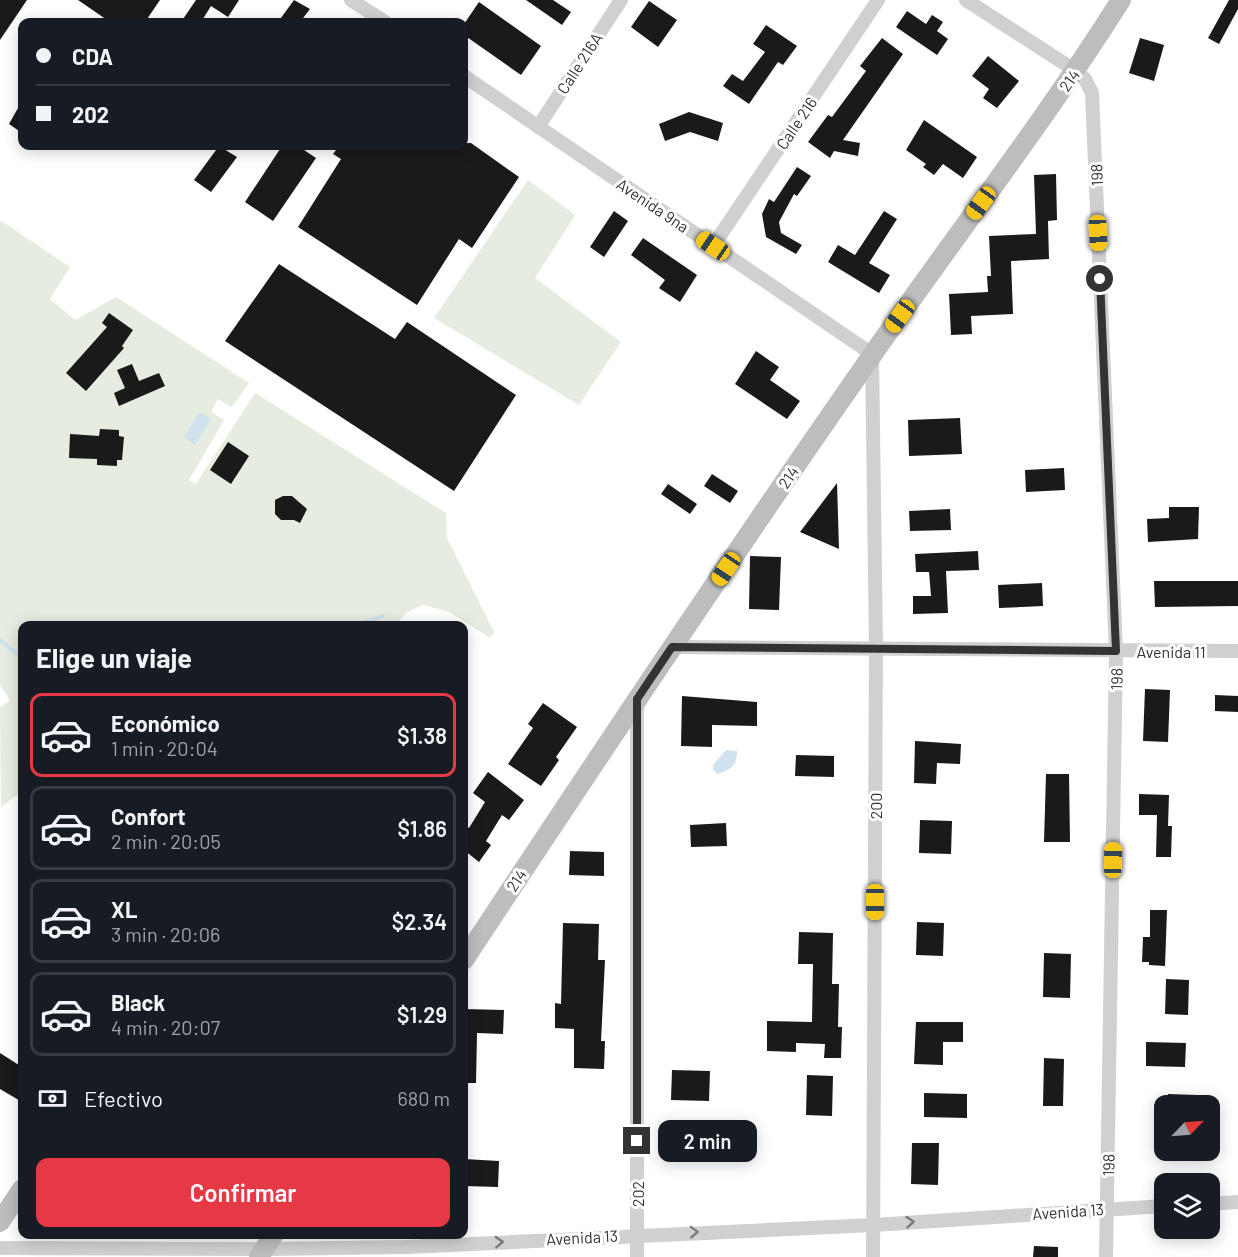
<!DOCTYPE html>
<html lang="es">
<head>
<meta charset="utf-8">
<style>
  body { margin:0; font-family:Barlow,sans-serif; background:#20242c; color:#f1f3f6; height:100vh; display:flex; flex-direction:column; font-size:22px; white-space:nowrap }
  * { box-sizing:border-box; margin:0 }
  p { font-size:20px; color:#9ea1a6 }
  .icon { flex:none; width:33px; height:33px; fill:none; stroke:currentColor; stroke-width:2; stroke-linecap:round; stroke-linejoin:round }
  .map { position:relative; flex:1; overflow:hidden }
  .drawer { position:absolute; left:18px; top:621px; width:450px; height:618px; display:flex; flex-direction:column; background:#171b24; border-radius:12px; box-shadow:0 3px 15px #0003 }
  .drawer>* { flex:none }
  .hud { position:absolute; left:18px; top:18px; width:450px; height:132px; border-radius:12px; box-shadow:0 3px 15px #0003; display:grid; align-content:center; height:132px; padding:0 18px; background:#171b24 }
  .needle { width:39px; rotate:65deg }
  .buttons { position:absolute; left:1154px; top:1095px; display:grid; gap:12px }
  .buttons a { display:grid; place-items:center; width:66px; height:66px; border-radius:12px; background:#171b24; box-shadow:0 3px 15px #0003; font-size:30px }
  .end { position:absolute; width:27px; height:27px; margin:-14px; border:8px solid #333; background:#fff; box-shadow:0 0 0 3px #fff }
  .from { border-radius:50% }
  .bubble { position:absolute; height:42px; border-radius:12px; background:#171b24; box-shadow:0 3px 15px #0003; font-size:20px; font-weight:600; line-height:42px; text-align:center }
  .car { position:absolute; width:18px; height:36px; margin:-18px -9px; border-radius:8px; box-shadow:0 0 4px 2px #0007; background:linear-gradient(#f5c518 24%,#345 0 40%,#f5c518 0 76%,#345 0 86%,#f5c518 0) }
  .hud b { display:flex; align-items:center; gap:21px; height:57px; font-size:22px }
  .hud b+b { border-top:2px solid #363941 }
  .hud i { width:15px; height:15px; background:#f1f3f6 }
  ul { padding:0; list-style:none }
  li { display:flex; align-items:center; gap:18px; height:84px; margin:0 12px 9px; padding:0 6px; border:3px solid #363941; border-radius:12px }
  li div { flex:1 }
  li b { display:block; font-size:22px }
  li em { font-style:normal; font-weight:600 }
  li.selected { border-color:#e63946 }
  li>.icon { width:54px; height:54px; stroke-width:1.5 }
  h2 { padding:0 18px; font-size:27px; line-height:72px }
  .pay { display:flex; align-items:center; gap:15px; height:66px; padding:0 18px; font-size:22px }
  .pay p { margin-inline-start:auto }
  .button { display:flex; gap:12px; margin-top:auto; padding:12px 18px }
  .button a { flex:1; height:69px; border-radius:12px; background:#e63946; color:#fff; font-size:24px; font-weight:600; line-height:69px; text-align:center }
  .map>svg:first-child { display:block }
</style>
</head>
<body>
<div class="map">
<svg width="1238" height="1257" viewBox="0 0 1238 1257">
  <rect width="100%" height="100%" fill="#fff"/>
  <g fill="#e6ecdf">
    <path d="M528 180 575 215 535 278 621 342 579 405 434 318Z"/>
    <path d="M0 220 70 267 50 299 75 320 116 297 249 383 232 407 218 399 211 412 224 420 189 480 196 484 255 393 446 513 447 538 494 632 490 638 449 612 423 605 407 612 395 626H22V772L18 794 1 807 0 708 10 700 0 685Z"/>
  </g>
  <g fill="#cfe2ee">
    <path d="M199 412 211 419 195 445 184 438Z"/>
    <path d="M726 750 737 751C737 765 731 770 718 774L713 770V765Z"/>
  </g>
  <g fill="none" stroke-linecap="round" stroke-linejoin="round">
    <g stroke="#cfe2ee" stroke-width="4">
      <path d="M354 626 383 616"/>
      <path d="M0 640 22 658"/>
    </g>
  </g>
  <g fill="#1a1a1a">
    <path d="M0 0H27L0 40Z"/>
    <path d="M78 0H160L145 22H110Z"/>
    <path d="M196 0H239L228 17 211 6 201 22H181Z"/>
    <path d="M294 0 310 9 300 22H278Z"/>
    <path d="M526 0H553L571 12 562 25Z"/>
    <path d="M1229 0H1238V9L1219 44 1208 38Z"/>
    <path d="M649 1 677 20 658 47 631 27Z"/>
    <path d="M479 2 541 46 521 75 464 35V24Z"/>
    <path d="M907 11 926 24 932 15 943 22 937 31 948 39 937 55 896 27Z"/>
    <path d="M766 25 797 46 783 65 778 62 749 104 723 86 732 74 743 81 765 52 753 44Z"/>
    <path d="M882 38 903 54 843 140 860 143 858 156 834 151 830 158 808 142 828 115 832 117 866 71 860 66Z"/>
    <path d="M1140 38 1164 45 1154 81 1129 73Z"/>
    <path d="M988 56 1019 81 997 108 983 98 989 89 972 76Z"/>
    <path d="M22 101V133L9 124Z"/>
    <path d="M689 112 723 123 718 141 690 132 665 141 659 124Z"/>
    <path d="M924 120 977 157 963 178 943 164 934 175 923 167 926 164 906 150Z"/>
    <path d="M471 143 519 177 472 248 459 239 417 305 298 227 341 159 333 154 339 146Z"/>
    <path d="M219 146 237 157 211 192 194 180Z"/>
    <path d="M282 146H298L316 158 273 221 245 202Z"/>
    <path d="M797 167 811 176 797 196 794 194 779 222 781 233 802 245 796 254 766 237 762 214 769 199 774 202Z"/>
    <path d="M1056 174 1057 220 1048 221 1049 259 1011 261 1013 314 971 316 972 334 951 335 949 294 988 292 987 276H991L989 236 1036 234 1034 175Z"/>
    <path d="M614 211 628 221 604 257 590 247Z"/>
    <path d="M884 211 897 219 869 263 890 275 879 293 828 262 838 245 855 255Z"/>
    <path d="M643 238 697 275 680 302 659 288 665 280 631 255Z"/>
    <path d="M279 264 395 339 407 322 516 395 454 491 225 341Z"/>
    <path d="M109 313 133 330 122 346 124 348 86 391 66 373 107 327 102 323Z"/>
    <path d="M756 351 779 367 770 380 800 401 787 419 735 384Z"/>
    <path d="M132 364 139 381 159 373 165 386 119 406 114 393 125 388 117 370Z"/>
    <path d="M960 418 962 454 909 456 908 420Z"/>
    <path d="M100 429 119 430V436L124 437 122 460H117V466L97 465V459L69 458 70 434 99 436Z"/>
    <path d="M228 442 249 456 231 484 210 470Z"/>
    <path d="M1064 468 1065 490 1026 492 1025 470Z"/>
    <path d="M712 474 738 491 730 503 704 486Z"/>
    <path d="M837 483 839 549 800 532Z"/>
    <path d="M668 484 697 504 690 514 661 494Z"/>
    <path d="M283 496H292L307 509 300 523 294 520H281L275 514V500Z"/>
    <path d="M1169 507H1199L1198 539 1148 542 1147 519 1169 518Z"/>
    <path d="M950 509 951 530 910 531 909 511Z"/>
    <path d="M978 551 979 570 946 571 948 613 913 614V596H931L929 572H916L915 554Z"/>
    <path d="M750 556 781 557 779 610 749 609Z"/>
    <path d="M1154 581H1238V606L1155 607Z"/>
    <path d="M1042 583 1043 606 999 608 998 585Z"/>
    <path d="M1145 689 1170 690 1168 742 1143 741Z"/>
    <path d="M1215 695 1238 696V712L1215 711Z"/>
    <path d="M682 696 757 702V726L712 725V747L681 746Z"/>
    <path d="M543 703 577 727 556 757 559 760 541 786 508 764 533 728 528 724Z"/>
    <path d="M915 741 961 744 960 764 937 763 936 784 914 783Z"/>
    <path d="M796 755 834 756V777L795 776Z"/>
    <path d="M488 772 524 800 509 820 502 815 486 841 491 845 479 862 464 850V824L469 828 485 802 473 793Z"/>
    <path d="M1046 774H1069L1070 842H1044Z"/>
    <path d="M1139 794 1169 795 1168 826H1172L1171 857H1156L1157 815H1139Z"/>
    <path d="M920 820 952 821 951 854 919 853Z"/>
    <path d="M726 823 727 846 691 847 690 825Z"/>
    <path d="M570 851 604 852V876L569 875Z"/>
    <path d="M1150 910H1167L1165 966 1149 965V962H1142L1143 937H1150Z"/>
    <path d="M917 922 944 923 943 956 916 955Z"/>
    <path d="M563 923 599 924 598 960H605L601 1041H605L604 1069 574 1068V1029L555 1028V1003L561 1004Z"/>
    <path d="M799 932 833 933 832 984H839L838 1027H842L841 1058H824L825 1044 796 1043V1052L767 1051V1021L812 1022 813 964H798Z"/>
    <path d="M1044 953 1071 954 1070 998 1043 997Z"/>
    <path d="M1166 979 1189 980 1188 1015 1165 1014Z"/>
    <path d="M464 1009 504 1010 503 1034 477 1033 476 1083H464Z"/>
    <path d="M916 1022H963V1042H943V1065L914 1064Z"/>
    <path d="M1146 1042 1186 1043 1185 1067 1146 1066Z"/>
    <path d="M0 1053 22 1067V1102L0 1089Z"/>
    <path d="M1044 1058 1064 1059 1063 1106H1043Z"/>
    <path d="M672 1070 710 1071 709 1101 671 1100Z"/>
    <path d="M807 1075 833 1076 832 1116 806 1115Z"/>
    <path d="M924 1093 967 1094V1118L924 1117Z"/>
    <path d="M1168 1094 1196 1095V1106H1168Z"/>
    <path d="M912 1143H939L938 1185 911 1184Z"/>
    <path d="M464 1159 499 1161 498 1187 464 1186Z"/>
    <path d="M1034 1246 1058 1247V1257H1033Z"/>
  </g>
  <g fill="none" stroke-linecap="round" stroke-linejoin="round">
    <g stroke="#d0d0d0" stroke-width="14">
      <path d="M351 0 385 22"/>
      <path d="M966 0 1076 71 1085 79 1092 93 1116 651 1106 1257"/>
      <path d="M464 76 872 354 876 648 873 1257"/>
      <path d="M538 127 621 0"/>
      <path d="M713 246 878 0"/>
      <path d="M672 647 1238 651"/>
      <path d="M1209 1204 1238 1202"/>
      <path d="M0 1248 264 1249 407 1247 874 1225 1164 1206"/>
      <path d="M637 1257V701"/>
    </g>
    <g stroke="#bdbdbd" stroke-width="20">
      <path d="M464 960C598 757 733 554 873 354 955 236 1044 122 1121 0"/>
      <path d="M0 1222 22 1189"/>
      <path d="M259 1257 274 1234"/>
    </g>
  </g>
  <defs><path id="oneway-chevron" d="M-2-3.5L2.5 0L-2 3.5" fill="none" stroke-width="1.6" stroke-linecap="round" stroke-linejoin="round" transform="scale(1.5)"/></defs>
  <g stroke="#7a7a7a">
    <use href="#oneway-chevron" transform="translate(910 1222) rotate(-4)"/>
    <use href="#oneway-chevron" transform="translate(694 1232) rotate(-2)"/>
    <use href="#oneway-chevron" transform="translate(499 1242) rotate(-3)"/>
  </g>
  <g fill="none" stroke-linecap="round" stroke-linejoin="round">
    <path stroke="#333" stroke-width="8" d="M637 1141V699L672 647 1116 651 1100 279"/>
  </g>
  <g text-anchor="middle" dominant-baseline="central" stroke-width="6" stroke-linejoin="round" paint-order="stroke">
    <g font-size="16" fill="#333" stroke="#fff">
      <text transform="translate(579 63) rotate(-57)">Calle 216A</text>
      <text transform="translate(1069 80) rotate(-55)">214</text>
      <text transform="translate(796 123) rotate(-56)">Calle 216</text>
      <text transform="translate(1096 175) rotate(-92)">198</text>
      <text transform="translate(653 205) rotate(34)">Avenida 9na</text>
      <text transform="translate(788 477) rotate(-56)">214</text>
      <text x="1171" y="651">Avenida 11</text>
      <text transform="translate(1116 679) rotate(-89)">198</text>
      <text transform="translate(875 806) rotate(-90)">200</text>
      <text transform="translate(516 880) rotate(-56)">214</text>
      <text transform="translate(1108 1165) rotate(-89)">198</text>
      <text transform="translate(637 1194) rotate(-90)">202</text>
      <text transform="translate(1068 1211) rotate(-4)">Avenida 13</text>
      <text transform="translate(582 1237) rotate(-3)">Avenida 13</text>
    </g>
  </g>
</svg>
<div class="buttons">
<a><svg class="needle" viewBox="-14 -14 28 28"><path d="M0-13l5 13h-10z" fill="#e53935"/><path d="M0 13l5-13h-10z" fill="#9ea1a6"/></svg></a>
<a><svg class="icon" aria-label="layers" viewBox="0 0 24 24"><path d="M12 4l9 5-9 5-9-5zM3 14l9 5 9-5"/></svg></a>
</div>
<i class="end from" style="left:1100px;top:279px"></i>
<i class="end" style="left:637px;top:1141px"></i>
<div class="bubble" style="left:658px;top:1120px;width:99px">2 min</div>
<i class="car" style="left:981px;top:203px;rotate:216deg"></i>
<i class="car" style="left:1098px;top:233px;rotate:177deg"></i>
<i class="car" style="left:713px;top:246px;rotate:304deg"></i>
<i class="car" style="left:900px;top:316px;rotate:216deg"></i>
<i class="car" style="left:726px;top:569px;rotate:214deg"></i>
<i class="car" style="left:1113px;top:860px;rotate:1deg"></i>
<i class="car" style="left:875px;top:902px;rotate:180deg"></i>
<div class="hud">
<b><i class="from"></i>CDA</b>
<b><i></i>202</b>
</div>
<section class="drawer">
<h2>Elige un viaje</h2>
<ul>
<li class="selected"><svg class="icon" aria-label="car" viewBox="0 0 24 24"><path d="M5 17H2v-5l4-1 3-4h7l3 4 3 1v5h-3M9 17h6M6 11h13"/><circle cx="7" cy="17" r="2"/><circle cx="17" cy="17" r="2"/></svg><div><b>Económico</b><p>1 min · 20:04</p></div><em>$1.38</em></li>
<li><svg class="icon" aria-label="car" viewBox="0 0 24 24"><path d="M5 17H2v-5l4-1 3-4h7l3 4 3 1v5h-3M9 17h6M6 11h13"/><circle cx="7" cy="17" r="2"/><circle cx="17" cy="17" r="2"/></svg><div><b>Confort</b><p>2 min · 20:05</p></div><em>$1.86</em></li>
<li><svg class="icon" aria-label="car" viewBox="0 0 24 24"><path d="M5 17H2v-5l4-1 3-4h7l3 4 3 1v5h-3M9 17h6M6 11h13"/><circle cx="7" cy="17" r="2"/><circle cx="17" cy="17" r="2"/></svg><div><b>XL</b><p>3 min · 20:06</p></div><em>$2.34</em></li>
<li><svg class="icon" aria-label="car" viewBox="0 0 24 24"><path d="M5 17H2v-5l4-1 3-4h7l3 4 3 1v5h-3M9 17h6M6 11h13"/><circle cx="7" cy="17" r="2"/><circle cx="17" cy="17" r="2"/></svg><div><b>Black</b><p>4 min · 20:07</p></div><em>$1.29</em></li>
</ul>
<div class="pay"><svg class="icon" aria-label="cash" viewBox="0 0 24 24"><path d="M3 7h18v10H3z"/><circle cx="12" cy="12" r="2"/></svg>Efectivo<p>680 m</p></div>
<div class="button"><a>Confirmar</a></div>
</section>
</div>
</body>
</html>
